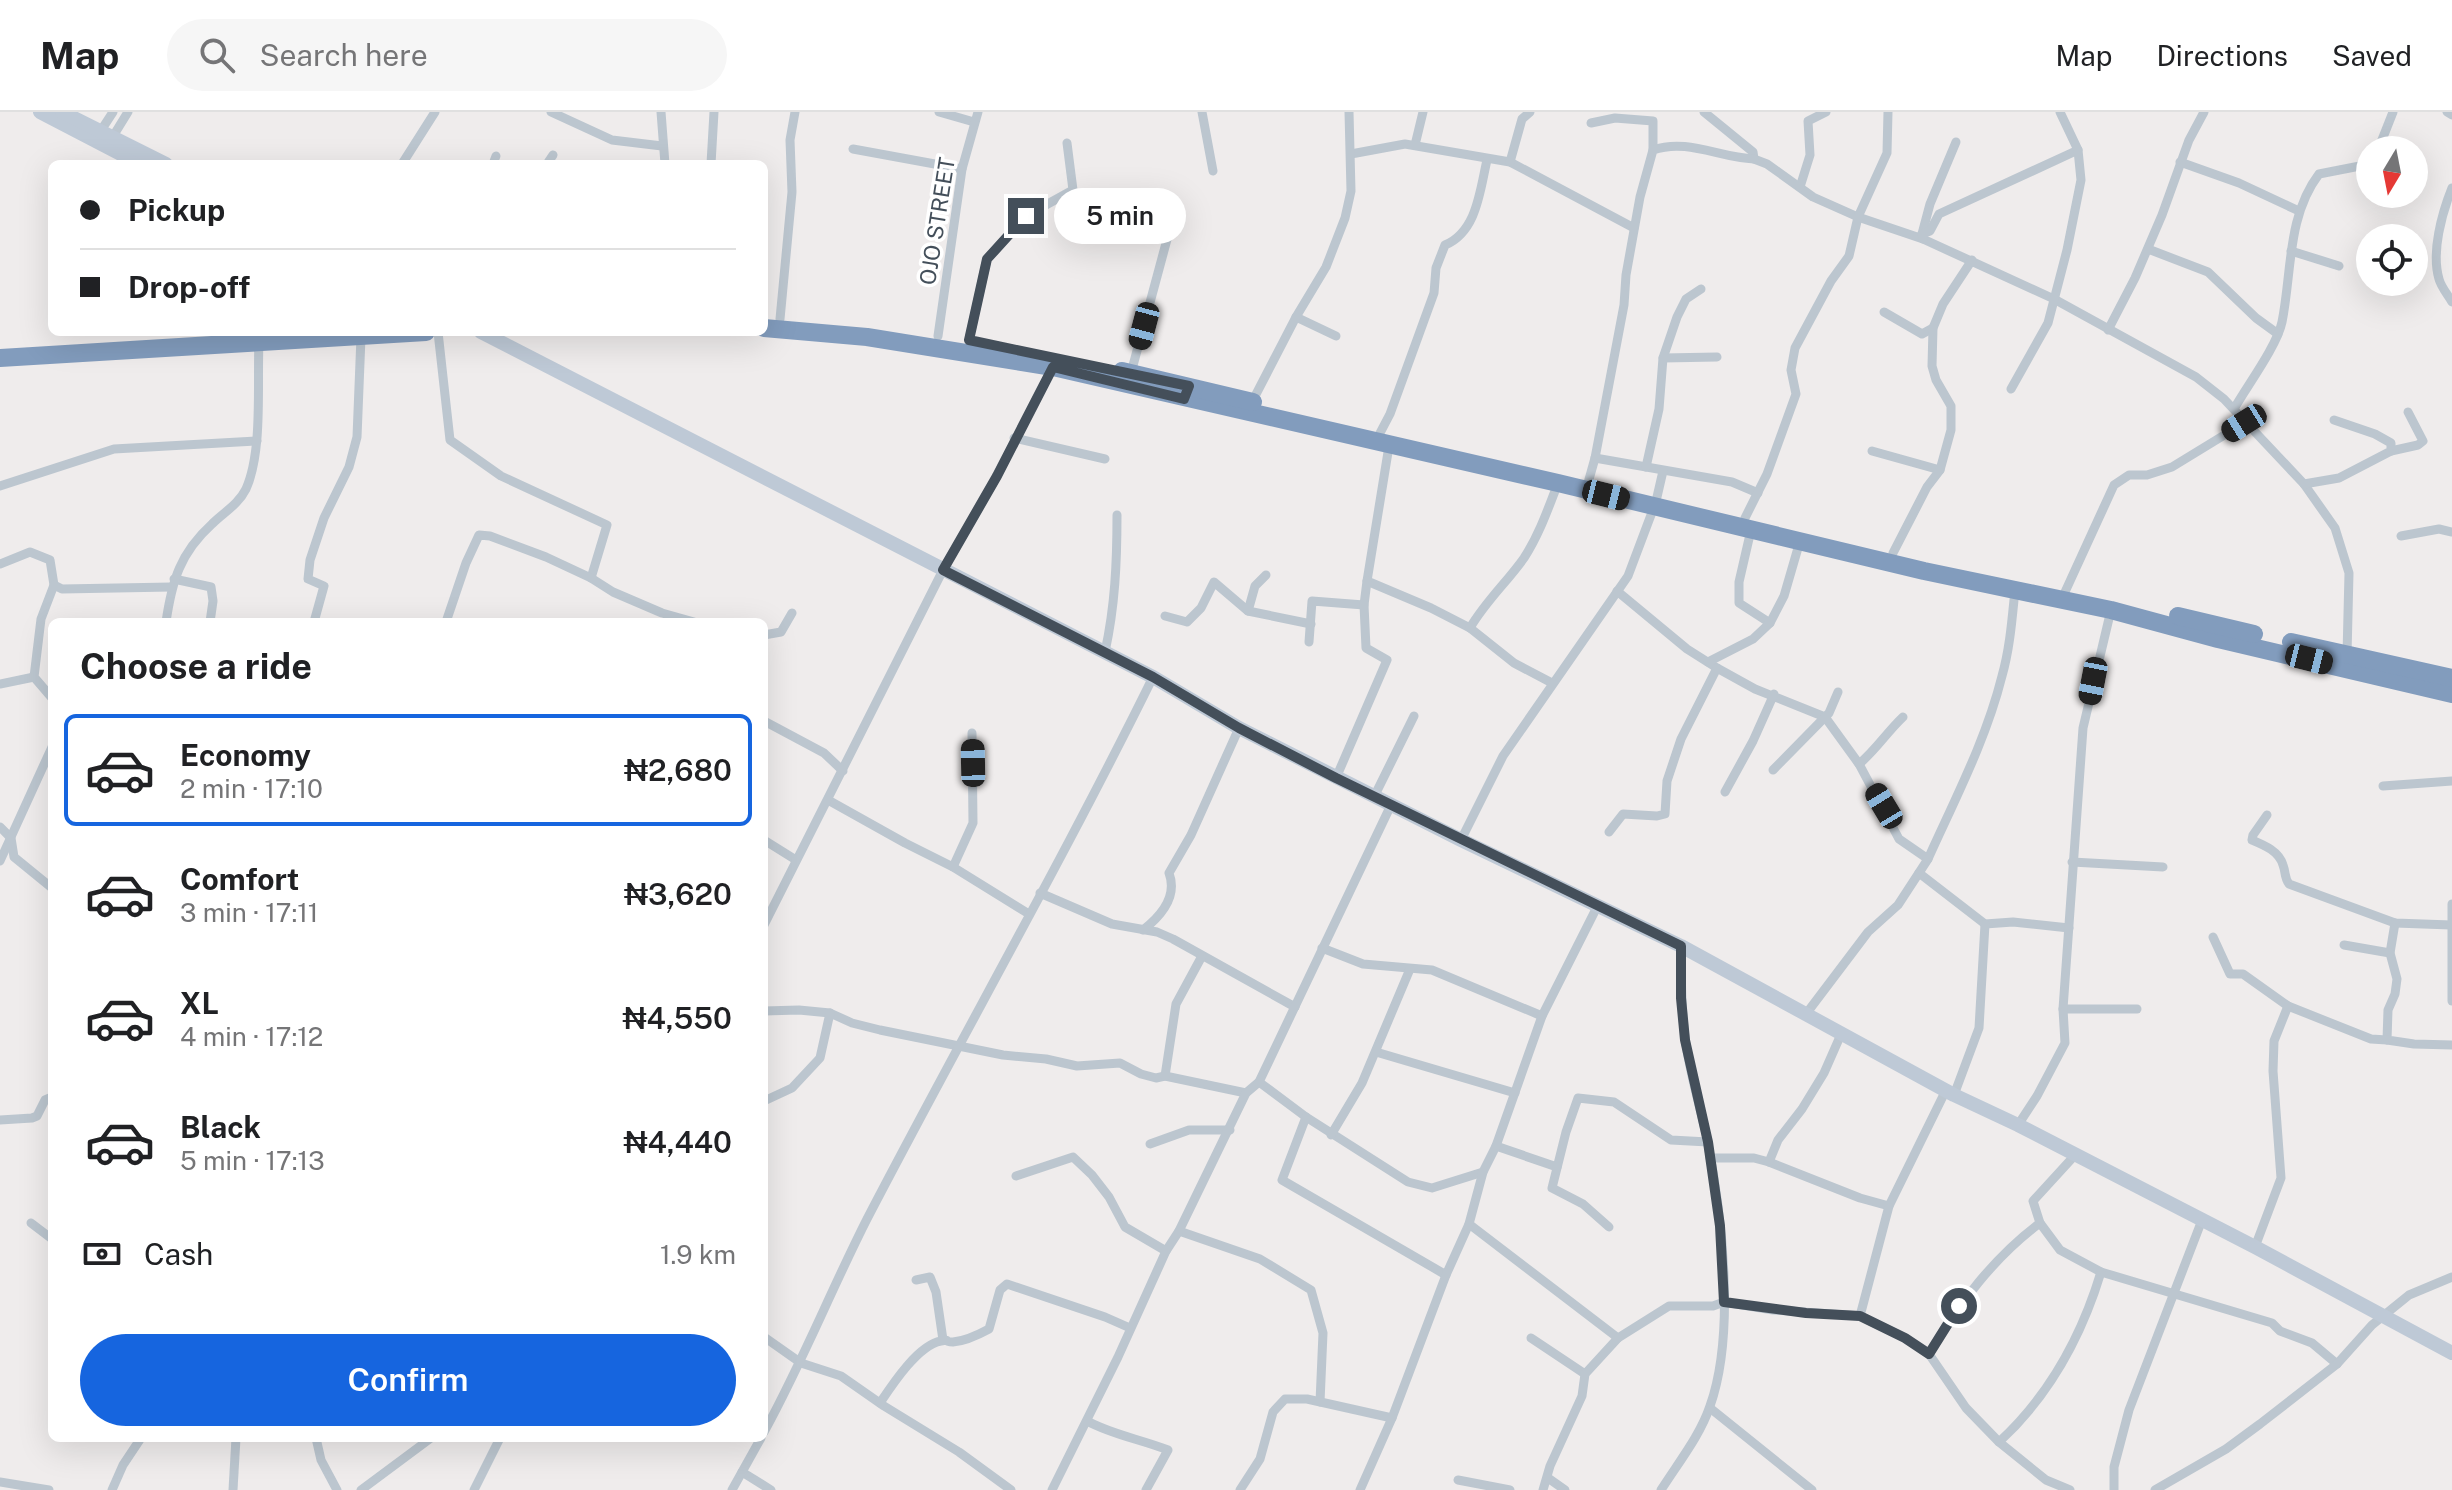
<!DOCTYPE html>
<html lang="en">
<head>
<meta charset="utf-8">
<style>
  body { margin:0; font-family:"Public Sans",sans-serif; background:#f6f6f6; color:#202124; height:100vh; display:flex; flex-direction:column; font-size:30px; white-space:nowrap }
  * { box-sizing:border-box; margin:0 }
  p { font-size:26px; color:#757577 }
  .icon { flex:none; width:44px; height:44px; fill:none; stroke:currentColor; stroke-width:2; stroke-linecap:round; stroke-linejoin:round }
  .map { position:relative; flex:1; overflow:hidden }
  .details { position:absolute; left:48px; top:506px; width:720px; height:824px; display:flex; flex-direction:column; background:#fff; border-radius:12px; box-shadow:0 8px 32px #0002 }
  .details>* { flex:none }
  .banner { position:absolute; left:48px; top:48px; width:720px; height:176px; border-radius:12px; box-shadow:0 8px 32px #0002; display:grid; align-content:center; height:176px; padding:0 32px; background:#fff }
  .needle { width:52px; rotate:190deg }
  .fabs { position:absolute; left:2356px; top:24px; display:grid; gap:16px }
  .fabs a { display:grid; place-items:center; width:72px; height:72px; border-radius:50%; background:#fff; box-shadow:0 8px 32px #0002; font-size:40px }
  .end { position:absolute; width:36px; height:36px; margin:-18px; border:10px solid #444f5a; background:#fff; box-shadow:0 0 0 4px #fff }
  .from { border-radius:50% }
  .bubble { position:absolute; height:56px; border-radius:28px; background:#fff; box-shadow:0 8px 32px #0002; font-size:26px; font-weight:600; line-height:56px; text-align:center }
  .car { position:absolute; width:24px; height:48px; margin:-24px -12px; border-radius:10px; box-shadow:0 0 6px 2px #0007; background:linear-gradient(#222 24%,#8ab4d8 0 40%,#222 0 76%,#8ab4d8 0 86%,#222 0) }
  .banner b { display:flex; align-items:center; gap:28px; height:76px; font-size:30px }
  .banner b+b { border-top:2px solid #e0e0e0 }
  .banner i { width:20px; height:20px; background:#202124 }
  ul { padding:0; list-style:none }
  li { display:flex; align-items:center; gap:24px; height:112px; margin:0 16px 12px; padding:0 16px; border:4px solid transparent; border-radius:12px }
  li div { flex:1 }
  li b { display:block; font-size:30px }
  li em { font-style:normal; font-weight:600 }
  li.current { border-color:#1665df }
  li>.icon { width:72px; height:72px; stroke-width:1.5 }
  h2 { padding:0 32px; font-size:36px; line-height:96px }
  .pay { display:flex; align-items:center; gap:20px; height:88px; padding:0 32px; font-size:30px }
  .pay p { margin-inline-start:auto }
  .cta { display:flex; gap:16px; margin-top:auto; padding:16px 32px }
  .cta a { flex:1; height:92px; border-radius:48px; background:#1665df; color:#fff; font-size:32px; font-weight:600; line-height:92px; text-align:center }
  header { display:flex; align-items:center; gap:48px; box-sizing:border-box; height:112px; padding:0 40px; background:#fff; border-bottom:2px solid #e0e0e0 }
  header strong { font-size:38px }
  nav { display:flex; gap:44px; margin-inline-start:auto; font-size:28px }
  .search { width:560px; height:72px; background:#f6f6f6; display:flex; align-items:center; gap:20px; box-sizing:border-box; padding:0 28px; border-radius:44px; color:#757577; font-size:30px }
  .map>svg:first-child { display:block }
</style>
</head>
<body>
<header>
<strong>Map</strong>
<div class="search"><svg class="icon" aria-label="search" viewBox="0 0 24 24"><circle cx="10" cy="10" r="6"/><path d="M15 15l6 6"/></svg>Search here</div>
<nav><a>Map</a><a>Directions</a><a>Saved</a></nav>
</header>
<div class="map">
<svg width="2452" height="1378" viewBox="0 0 2452 1378">
  <rect width="100%" height="100%" fill="#efecec"/>
  <g fill="none" stroke-linecap="round" stroke-linejoin="round">
    <g stroke="#bcc6cf" stroke-width="9">
      <path d="M551 0 612 28 662 34"/>
      <path d="M661 0 665 52"/>
      <path d="M939 0 974 10"/>
      <path d="M1202 0 1213 59"/>
      <path d="M1704 0 1753 40 1754 47 1767 52 1813 85 1858 105 1923 127 2054 187 2196 265 2224 287 2304 372 2335 416 2349 461 2347 543"/>
      <path d="M2447 0 2452 3"/>
      <path d="M1591 11 1615 6 1653 9V38"/>
      <path d="M100 20 113 0"/>
      <path d="M112 26 128 0"/>
      <path d="M1415 33 1423 0"/>
      <path d="M853 37 962 57"/>
      <path d="M2378 38 2393 0"/>
      <path d="M1351 42 1405 32 1510 50 1634 116"/>
      <path d="M1510 50 1522 7 1530 0"/>
      <path d="M2180 50 2239 71 2299 99"/>
      <path d="M402 52 435 0"/>
      <path d="M493 52 496 44"/>
      <path d="M547 52 553 43"/>
      <path d="M711 52 714 0"/>
      <path d="M1800 75 1810 43 1808 9 1826 0"/>
      <path d="M2452 76C2442 101 2431 140 2439 167 2441 175 2448 183 2452 190"/>
      <path d="M1922 122 1930 92 1956 30"/>
      <path d="M1923 127 1922 122 1930 119 1939 102 2078 38"/>
      <path d="M2148 137 2208 160 2256 206 2278 222"/>
      <path d="M2291 139 2339 154"/>
      <path d="M1884 200 1922 222 1933 216"/>
      <path d="M1296 205 1336 224"/>
      <path d="M780 207 792 80 790 28 795 0"/>
      <path d="M2108 218 2135 166 2162 103 2189 28 2204 0"/>
      <path d="M438 220 450 328 501 364 607 413 591 466"/>
      <path d="M938 224 962 57 978 0"/>
      <path d="M969 228 987 147 1026 104 1073 78 1067 31"/>
      <path d="M1663 246 1717 245"/>
      <path d="M1131 261 1169 120"/>
      <path d="M2011 277 2048 211 2067 138 2081 68 2078 38 2060 0"/>
      <path d="M1252 290 1296 205 1326 155 1345 106 1351 79 1349 0"/>
      <path d="M2234 297C2247 274 2277 234 2282 210 2292 160 2287 104 2319 62L2370 52"/>
      <path d="M1380 321 1390 302 1434 181 1436 156 1445 133C1477 120 1480 78 1487 48"/>
      <path d="M1014 326 1105 347"/>
      <path d="M1389 334 1367 469 1431 496 1470 516"/>
      <path d="M1872 339 1940 358"/>
      <path d="M2391 339 2418 333 2423 329 2408 300"/>
      <path d="M1595 346 1732 370 1758 381"/>
      <path d="M1646 355 1659 297 1663 246 1677 205 1686 187 1701 177"/>
      <path d="M1588 371 1595 346 1624 193 1626 163 1640 85 1653 38C1688 26 1719 46 1754 47"/>
      <path d="M2304 372 2339 366 2391 339V331L2375 322 2334 308"/>
      <path d="M0 374 114 337 257 329"/>
      <path d="M1657 385 1663 359"/>
      <path d="M1745 406 1767 362 1796 282 1791 258 1795 236 1831 169 1849 144 1858 105 1887 41 1888 0"/>
      <path d="M1751 418 1739 470V491L1770 511 1784 484 1800 429"/>
      <path d="M2401 424 2439 417 2452 420"/>
      <path d="M1893 441 1927 375 1940 358 1951 318V294L1936 268 1932 254 1933 216 1943 192 1972 148"/>
      <path d="M0 452 30 440 50 448 54 473"/>
      <path d="M174 467 211 475 213 489 210 510"/>
      <path d="M1617 479 1687 537 1717 556 1755 577 1825 605 1859 652 1899 727 1928 747C1955 687 1986 628 2002 564 2010 536 2012 507 2015 478"/>
      <path d="M2065 480 2114 373 2129 363H2147L2172 355 2244 311"/>
      <path d="M1248 499 1255 474 1266 463"/>
      <path d="M1165 504 1187 510 1201 496 1214 470 1248 499 1311 512"/>
      <path d="M166 510C172 469 180 441 212 412 224 400 238 393 246 377 263 339 257 272 259 229"/>
      <path d="M314 510 324 474 308 467 310 448 324 406 349 355 357 325 361 225"/>
      <path d="M446 510 466 451 479 423 490 424 546 445 591 466 613 480 662 501 694 510"/>
      <path d="M764 523 781 520 792 501"/>
      <path d="M1309 530 1312 489 1364 493"/>
      <path d="M1105 540C1115 494 1117 451 1117 403"/>
      <path d="M1708 550 1753 527 1770 511"/>
      <path d="M1552 571 1514 551 1470 516C1485 490 1507 470 1524 446 1539 423 1548 397 1558 371"/>
      <path d="M0 572 34 565"/>
      <path d="M52 586 34 565 41 507 54 473 62 477 171 475"/>
      <path d="M764 609 824 641 843 659"/>
      <path d="M1859 652C1876 638 1887 620 1903 605"/>
      <path d="M1773 658 1829 601 1838 580"/>
      <path d="M1336 666 1387 548 1366 536 1364 493 1367 469"/>
      <path d="M2383 674 2452 669"/>
      <path d="M1725 680 1753 629 1774 582"/>
      <path d="M1374 685 1414 604"/>
      <path d="M828 688 905 731 953 755 1029 802"/>
      <path d="M2267 703 2253 723 2252 728C2264 733 2279 739 2283 753 2286 761 2284 765 2289 772L2395 811 2451 813"/>
      <path d="M0 715 11 726 14 745 52 776"/>
      <path d="M1609 720 1623 702 1657 704 1665 702 1667 669 1681 627 1717 556"/>
      <path d="M764 728 796 748"/>
      <path d="M1461 728 1503 644 1628 464 1654 395"/>
      <path d="M0 749 52 635"/>
      <path d="M2072 750 2163 755"/>
      <path d="M953 755 973 711 972 621"/>
      <path d="M1919 761 1985 812 2013 810 2069 816"/>
      <path d="M1040 781 1112 812 1157 820 1173 827 1295 895"/>
      <path d="M2452 792V889"/>
      <path d="M2395 811 2390 841 2397 867 2395 882 2388 898 2387 928 2414 932 2452 933"/>
      <path d="M764 813 943 458 997 364 1053 255"/>
      <path d="M1143 818C1161 804 1178 785 1169 761L1191 723 1239 616"/>
      <path d="M2213 825 2230 862H2243L2288 894 2371 927 2387 928"/>
      <path d="M2344 833 2390 841"/>
      <path d="M1322 836 1363 852 1432 858 1542 904"/>
      <path d="M2063 897H2137"/>
      <path d="M764 899 799 898 830 901 852 911 880 918 1003 943 1046 947 1077 954 1120 951 1141 962 1156 966 1165 964 1246 981"/>
      <path d="M1806 902 1868 820 1898 793 1928 747"/>
      <path d="M1376 940 1515 981"/>
      <path d="M1165 964 1176 892 1202 844"/>
      <path d="M1259 970 1306 1005 1408 1070 1432 1076 1483 1060"/>
      <path d="M1954 983 1979 916 1985 812"/>
      <path d="M764 989 792 976 820 946 830 901"/>
      <path d="M1306 1005 1282 1068 1446 1163"/>
      <path d="M0 1008 32 1006 37 1004 45 988 52 985"/>
      <path d="M2018 1013 2037 984 2065 931 2063 897 2083 616 2111 498"/>
      <path d="M1331 1023 1362 971 1410 857"/>
      <path d="M1150 1032 1189 1018H1230"/>
      <path d="M1496 1034 1557 1055"/>
      <path d="M2076 1042 2033 1089 2040 1111 2060 1138 2101 1160 2272 1211 2280 1219 2312 1231 2337 1252"/>
      <path d="M1710 1046H1754L1769 1050 1860 1086 1889 1094"/>
      <path d="M1769 1050 1778 1028 1802 997 1824 961 1842 920"/>
      <path d="M1016 1064 1073 1045 1092 1063 1109 1085 1125 1115 1166 1139"/>
      <path d="M31 1111 52 1127"/>
      <path d="M1469 1112 1618 1226"/>
      <path d="M1609 1115 1583 1092 1552 1076 1566 1020 1578 986 1614 990 1671 1028 1708 1030"/>
      <path d="M1179 1119 1260 1147 1311 1178 1323 1221 1320 1290"/>
      <path d="M2255 1135 2281 1066 2273 959 2274 929 2288 894"/>
      <path d="M916 1168 930 1165 936 1180 943 1228"/>
      <path d="M1860 1204 1889 1094 1946 978"/>
      <path d="M764 1225 801 1251 841 1264 884 1294 959 1340 1011 1378"/>
      <path d="M1531 1226 1585 1262"/>
      <path d="M1929 1242C1959 1192 1993 1146 2040 1111"/>
      <path d="M880 1291C892 1273 918 1233 941 1229 952 1227 942 1230 953 1230 966 1229 978 1223 989 1217L1000 1178 1007 1172 1105 1205 1130 1216"/>
      <path d="M1710 1296 1812 1378"/>
      <path d="M1087 1309C1113 1323 1140 1327 1168 1338L1146 1378"/>
      <path d="M764 1320C802 1251 831 1178 867 1107 961 926 1063 748 1153 565"/>
      <path d="M316 1326 321 1348 337 1378"/>
      <path d="M1999 1330C2050 1283 2081 1226 2101 1160"/>
      <path d="M742 1360 771 1378"/>
      <path d="M1548 1366 1565 1378"/>
      <path d="M1458 1368 1510 1378"/>
      <path d="M0 1370 49 1378"/>
      <path d="M112 1378 123 1353 141 1326"/>
      <path d="M233 1378 236 1326"/>
      <path d="M361 1378 431 1326"/>
      <path d="M474 1378 500 1326"/>
      <path d="M732 1378 761 1326"/>
      <path d="M1052 1378 1118 1245 1166 1139 1179 1119 1246 981 1259 970 1391 693"/>
      <path d="M1240 1378 1260 1347 1273 1300 1285 1287H1307L1392 1306"/>
      <path d="M1360 1378 1392 1306 1446 1163 1469 1112 1483 1060 1496 1034 1542 904 1597 795"/>
      <path d="M1543 1378 1550 1354 1582 1284 1585 1262 1618 1226 1669 1194H1713L1724 1190 1773 1198 1860 1204 1905 1226 1929 1242 1966 1296 1999 1330 2046 1368 2070 1378"/>
      <path d="M1661 1378C1678 1351 1700 1324 1710 1294 1736 1221 1722 1102 1707 1027 1700 993 1689 960 1685 925 1681 895 1681 865 1681 834"/>
      <path d="M2114 1378V1355L2129 1298 2202 1108"/>
      <path d="M2155 1378 2226 1337 2260 1312 2337 1252 2372 1213 2409 1183 2452 1165"/>
    </g>
    <g stroke="#bec9d6" stroke-width="14">
      <path d="M40 0 140 52"/>
      <path d="M62 0 166 52"/>
      <path d="M481 220 1153 565 1239 616 1461 728 1681 834 1954 983 2018 1013 2255 1135 2452 1241"/>
    </g>
    <g stroke="#829cbd" stroke-width="18">
      <path d="M764 216 867 225 1053 255 1558 371 1924 459 2111 498 2218 527 2452 582"/>
      <path d="M0 246 426 220"/>
      <path d="M1122 259 1253 290"/>
      <path d="M2178 504 2254 522"/>
      <path d="M2291 530 2452 566"/>
    </g>
  </g>
  <g fill="none" stroke-linecap="round" stroke-linejoin="round">
    <path stroke="#444f5a" stroke-width="10" d="M1026 104 987 147 969 228 1189 274 1184 287 1053 255 997 364 943 458 1153 565 1239 616 1336 666 1681 834V886L1685 928 1708 1030 1720 1114 1724 1190 1806 1201 1860 1204 1905 1226 1929 1242 1959 1194"/>
  </g>
  <g text-anchor="middle" dominant-baseline="central" stroke-width="7" stroke-linejoin="round" paint-order="stroke">
    <g font-size="22" fill="#444f5a" stroke="#fff">
      <text transform="translate(937 109) rotate(-81)">OJO STREET</text>
    </g>
  </g>
</svg>
<div class="fabs">
<a><svg class="needle" viewBox="-14 -14 28 28"><path d="M0-13l5 13h-10z" fill="#e53935"/><path d="M0 13l5-13h-10z" fill="#757577"/></svg></a>
<a><svg class="icon" aria-label="locate" viewBox="0 0 24 24"><circle cx="12" cy="12" r="6"/><path d="M12 2v4M12 18v4M2 12h4M18 12h4"/></svg></a>
</div>
<i class="end from" style="left:1959px;top:1194px"></i>
<i class="end" style="left:1026px;top:104px"></i>
<div class="bubble" style="left:1054px;top:76px;width:132px">5 min</div>
<i class="car" style="left:1144px;top:214px;rotate:195deg"></i>
<i class="car" style="left:2244px;top:311px;rotate:238deg"></i>
<i class="car" style="left:1606px;top:383px;rotate:104deg"></i>
<i class="car" style="left:2309px;top:547px;rotate:104deg"></i>
<i class="car" style="left:2093px;top:569px;rotate:191deg"></i>
<i class="car" style="left:973px;top:651px;rotate:359deg"></i>
<i class="car" style="left:1884px;top:694px;rotate:329deg"></i>
<div class="banner">
<b><i class="from"></i>Pickup</b>
<b><i></i>Drop-off</b>
</div>
<section class="details">
<h2>Choose a ride</h2>
<ul>
<li class="current"><svg class="icon" aria-label="car" viewBox="0 0 24 24"><path d="M5 17H2v-5l4-1 3-4h7l3 4 3 1v5h-3M9 17h6M6 11h13"/><circle cx="7" cy="17" r="2"/><circle cx="17" cy="17" r="2"/></svg><div><b>Economy</b><p>2 min · 17:10</p></div><em>₦2,680</em></li>
<li><svg class="icon" aria-label="car" viewBox="0 0 24 24"><path d="M5 17H2v-5l4-1 3-4h7l3 4 3 1v5h-3M9 17h6M6 11h13"/><circle cx="7" cy="17" r="2"/><circle cx="17" cy="17" r="2"/></svg><div><b>Comfort</b><p>3 min · 17:11</p></div><em>₦3,620</em></li>
<li><svg class="icon" aria-label="car" viewBox="0 0 24 24"><path d="M5 17H2v-5l4-1 3-4h7l3 4 3 1v5h-3M9 17h6M6 11h13"/><circle cx="7" cy="17" r="2"/><circle cx="17" cy="17" r="2"/></svg><div><b>XL</b><p>4 min · 17:12</p></div><em>₦4,550</em></li>
<li><svg class="icon" aria-label="car" viewBox="0 0 24 24"><path d="M5 17H2v-5l4-1 3-4h7l3 4 3 1v5h-3M9 17h6M6 11h13"/><circle cx="7" cy="17" r="2"/><circle cx="17" cy="17" r="2"/></svg><div><b>Black</b><p>5 min · 17:13</p></div><em>₦4,440</em></li>
</ul>
<div class="pay"><svg class="icon" aria-label="cash" viewBox="0 0 24 24"><path d="M3 7h18v10H3z"/><circle cx="12" cy="12" r="2"/></svg>Cash<p>1.9 km</p></div>
<div class="cta"><a>Confirm</a></div>
</section>
</div>
</body>
</html>
